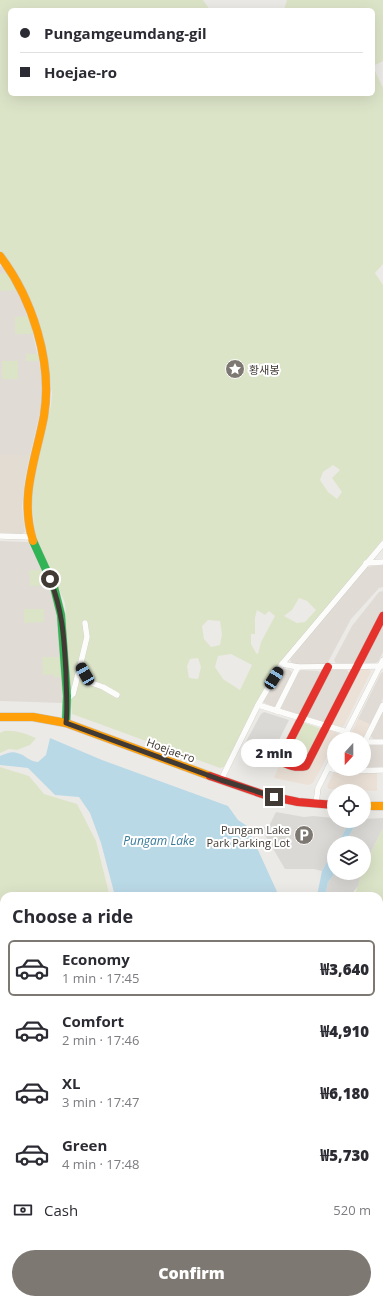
<!DOCTYPE html>
<html lang="en">
<head>
<meta charset="utf-8">
<style>
  body { margin:0; font-family:"Open Sans","Noto Sans KR",sans-serif; background:#f7f7f7; color:#2b2b33; height:100vh; display:flex; flex-direction:column; font-size:15px; white-space:nowrap }
  * { box-sizing:border-box; margin:0 }
  p { font-size:13px; color:#7c7c81 }
  .icon { flex:none; width:22px; height:22px; fill:none; stroke:currentColor; stroke-width:2; stroke-linecap:round; stroke-linejoin:round }
  .map { position:relative; flex:1; overflow:hidden }
  .side { position:absolute; left:0px; top:892px; width:383px; height:412px; display:flex; flex-direction:column; background:#fff; border-radius:12px 12px 0 0; box-shadow:0 4px 16px #0002 }
  .side>* { flex:none }
  .hud { position:absolute; left:8px; top:8px; width:367px; height:88px; border-radius:6px; box-shadow:0 4px 16px #0002; display:grid; align-content:center; height:88px; padding:0 12px; background:#fff }
  .needle { width:26px; rotate:201deg }
  .buttons { position:absolute; left:327px; top:732px; display:grid; gap:8px }
  .buttons a { display:grid; place-items:center; width:44px; height:44px; border-radius:50%; background:#fff; box-shadow:0 4px 16px #0002; font-size:20px }
  .end { position:absolute; width:18px; height:18px; margin:-9px; border:5px solid #413a34; background:#fff; box-shadow:0 0 0 2px #fff }
  .from { border-radius:50% }
  .bubble { position:absolute; height:28px; border-radius:14px; background:#fff; box-shadow:0 4px 16px #0002; font-size:13px; font-weight:800; line-height:28px; text-align:center }
  .car { position:absolute; width:12px; height:24px; margin:-12px -6px; border-radius:5px; box-shadow:0 0 3px 1px #0007; background:linear-gradient(#222 24%,#8ab4d8 0 40%,#222 0 76%,#8ab4d8 0 86%,#222 0) }
  .hud b { display:flex; align-items:center; gap:14px; height:38px; font-size:15px }
  .hud b+b { border-top:1px solid #e1e1e2 }
  .hud i { width:10px; height:10px; background:#2b2b33 }
  ul { padding:0; list-style:none }
  li { display:flex; align-items:center; gap:12px; height:56px; margin:0 8px 6px; padding:0 4px; border:2px solid transparent; border-radius:6px }
  li div { flex:1 }
  li b { display:block; font-size:15px }
  li em { font-style:normal; font-weight:800 }
  li.selected { border-color:#7d7872 }
  li>.icon { width:36px; height:36px; stroke-width:1.5 }
  h2 { padding:0 12px; font-size:18px; line-height:48px }
  .pay { display:flex; align-items:center; gap:10px; height:44px; padding:0 12px; font-size:15px }
  .pay p { margin-inline-start:auto }
  .cta { display:flex; gap:8px; margin-top:auto; padding:8px 12px }
  .cta a { flex:1; height:46px; border-radius:24px; background:#7d7872; color:#fff; font-size:16px; font-weight:800; line-height:46px; text-align:center }
  .map>svg:first-child { display:block }
</style>
</head>
<body>
<div class="map">
<svg width="383" height="1304" viewBox="0 0 383 1304">
  <rect width="100%" height="100%" fill="#eceae6"/>
  <g fill="#e0dbd4">
    <path d="M0 266 5 267 16 286 31 326 39 361 43 389 41 408 30 455H0Z"/>
    <path d="M0 541 28 542 49 586 55 607 59 625 63 703 0 701Z"/>
    <path d="M383 565V587L379 588 351 619 328 662 325 664H292L290 659 366 567Z"/>
    <path d="M383 591V612L357 663 354 664 336 663 334 660 352 626 379 592Z"/>
    <path d="M383 621V652L378 662 375 663H365L363 660Z"/>
    <path d="M285 669 290 670 293 674 276 708 264 703 263 701 281 670Z"/>
    <path d="M332 669 347 670 350 674 326 722 322 723 307 718 306 714 328 672Z"/>
    <path d="M301 670 319 671 321 674 301 715 298 716 282 711 281 708 298 673Z"/>
    <path d="M383 672V698L371 725 358 719 381 673Z"/>
    <path d="M383 710V740H374L371 736 372 733Z"/>
    <path d="M368 745H383V768H364V748Z"/>
  </g>
  <g fill="#ebe1d7">
    <path d="M360 669H369L371 672 344 726 339 728 329 724Z"/>
    <path d="M358 719 371 725 364 739 349 738Z"/>
    <path d="M328 729 338 733V736L337 739H334V744L313 783 308 785 274 778 280 764Z"/>
    <path d="M334 772H377V791L329 789 327 786Z"/>
  </g>
  <path fill="#e2dcd2" d="M0 455H30L25 479 22 507 25 532 21 534 0 533Z"/>
  <g fill="#dce4c8" fill-rule="evenodd">
    <path d="M0 0H203L210 10H10V94H373V67L383 88V264L375 273 383 285V539L280 663 257 702 224 767 220 768 72 714 65 603 53 575 38 546 35 535 31 493 38 456 51 405 52 394 48 361 36 314 15 270 0 250ZM333 465 340 470 332 478 342 492 337 499 328 492 320 480 323 472ZM299 598 307 601 316 610 305 622 297 623 284 616 292 610ZM257 610 265 615 269 611 275 616 261 642 258 654 256 653 251 644V634H255V618ZM208 620 220 621 222 634 220 645 211 647 204 639 202 626ZM231 654 252 665 240 690 223 679 215 667 218 656ZM198 658 201 667 198 679 189 678 187 666 190 659Z"/>
    <path d="M287 0H383V61L373 66V10H284Z"/>
    <path d="M0 273H8L18 290 0 291Z"/>
    <path d="M28 316 33 334H15V317Z"/>
    <path d="M26 354H38L39 361H26Z"/>
    <rect x="2" y="361" width="16" height="18"/>
    <path d="M29 570H41L49 586H30Z"/>
    <path d="M24 609H44V622L24 623Z"/>
    <path d="M42 657H60L61 677H54L53 674 43 675Z"/>
    <path d="M305 723 319 728 321 731 304 763 300 764 286 761 284 759 301 725Z"/>
    <path d="M4 731C16 730 24 733 36 738L30 745 17 750 9 749 0 753V733Z"/>
    <path d="M0 767 29 776 44 794 77 804 96 841 108 889 109 896H4V983H0Z"/>
    <path d="M383 828V1212L379 1210V1104L382 1096 379 1094V896H355L361 873H364V866Z"/>
    <path d="M0 1034 4 1035V1300H282L280 1304H0Z"/>
    <path d="M349 1300H373L371 1304H351L352 1302Z"/>
  </g>
  <g fill="#dbd9d6">
    <path d="M264 712 289 720 277 744 279 745 272 759 254 749 252 752 243 747 261 714Z"/>
    <path d="M276 812 304 817 313 816 334 818V821H350L338 843H334V849L322 871 314 869H285L261 828 269 826Z"/>
    <path d="M383 818V828L364 866V843H345L353 829 361 821H364V819Z"/>
    <path d="M335 873H361L358 886 350 896H325L328 882Z"/>
  </g>
  <g fill="#bad9e7">
    <path d="M50 738 102 760 228 806 238 820 247 826 279 896H115L101 843 90 813 79 797 55 795 28 768 0 765V756C5 754 12 751 17 753 26 755 28 761 38 762L46 755Z"/>
    <path d="M350 821H361L353 829 345 843H338Z"/>
    <path d="M334 849V873H335L328 882 325 896H317L322 871Z"/>
    <path d="M0 985 4 986V1029H0Z"/>
  </g>
  <g fill="none" stroke-linecap="round" stroke-linejoin="round">
    <defs>
      <g id="street">
        <path d="M0 536 30 537"/>
        <path d="M366 563 383 562"/>
        <path d="M85 623 87 637 80 666 89 682 103 687 117 695"/>
        <path d="M282 664 298 667 383 666"/>
        <path d="M67 699 73 694 80 666"/>
        <path d="M258 705 347 732"/>
        <path d="M276 711 298 667"/>
        <path d="M343 739 383 660"/>
        <path d="M365 742H383"/>
        <path d="M364 743 383 705"/>
        <path d="M328 768 341 771 383 770"/>
        <path d="M221 780 258 705 282 664 383 544"/>
        <path d="M316 803 318 788 334 756"/>
        <path d="M378 1304 383 1289"/>
      </g>
      <path id="fast" d="M33 541 54 587 61 615 67 696 66 723"/>
      <g id="slow">
        <path d="M0 256C32 298 53 362 44 416 36 459 19 496 33 541"/>
        <path d="M0 717H33L66 723 210 776"/>
        <path d="M364 806H383"/>
      </g>
      <g id="jam">
        <path d="M328 667 280 760C287 766 297 768 306 766L383 616"/>
        <path d="M210 776 265 795 298 802 334 805"/>
      </g>
    </defs>
    <use href="#street" stroke="#c9c6c2" stroke-width="6"/>
    <use href="#fast" stroke="#cac6be" stroke-width="9"/>
    <use href="#slow" stroke="#cac6be" stroke-width="9"/>
    <use href="#jam" stroke="#cac6be" stroke-width="9"/>
    <use href="#street" stroke="#fcfcfb" stroke-width="5.5"/>
    <use href="#fast" stroke="#30b455" stroke-width="8"/>
    <use href="#slow" stroke="#ff9f0a" stroke-width="8"/>
    <use href="#jam" stroke="#e5322d" stroke-width="8"/>
  </g>
  <g fill="none" stroke-linecap="round" stroke-linejoin="round">
    <path stroke="#413a34" stroke-width="5" d="M50 579C63 612 64 638 66 673 66 690 68 706 66 723L221 780 274 797"/>
  </g>
  <defs>
    <symbol id="sight-disc" viewBox="-11 -11 22 22"><circle r="9.5" fill="#7d7872" stroke="#fff"/><path d="M0-6L1.8-2.2L6-1.7L2.9 1.2L3.7 5.4L0 3.3L-3.7 5.4L-2.9 1.2L-6-1.7L-1.8-2.2Z" fill="#fff"/></symbol>
    <symbol id="parking-disc" viewBox="-11 -11 22 22"><circle r="9.5" fill="#7d7872" stroke="#fff"/><path d="M-3.5-5.5H1a3.5 3.5 0 0 1 0 7H-1V5.5H-3.5ZM-1-3.4V-.6H.8a1.4 1.4 0 0 0 0-2.8Z" fill="#fff"/></symbol>
  </defs>
  <g fill-rule="evenodd">
    <use href="#sight-disc" x="224" y="358" width="22" height="22"/>
    <use href="#parking-disc" x="293" y="824" width="22" height="22"/>
  </g>
  <g text-anchor="middle" dominant-baseline="central" stroke-width="4" stroke-linejoin="round" paint-order="stroke">
    <g font-size="11" fill="#413a34" stroke="#fff" text-anchor="start">
      <text x="249" y="369">황새봉</text>
      <text x="290" y="829" text-anchor="end">Pungam Lake<tspan x="290" dy="13">Park Parking Lot</tspan></text>
    </g>
    <g font-size="11" fill="#413a34" stroke="#fff">
      <text transform="translate(171 750) rotate(20)">Hoejae-ro</text>
    </g>
    <g font-size="12" font-style="italic" fill="#387a99" stroke="#fff">
      <text x="159" y="840">Pungam Lake</text>
    </g>
  </g>
</svg>
<div class="buttons">
<a><svg class="needle" viewBox="-14 -14 28 28"><path d="M0-13l5 13h-10z" fill="#e53935"/><path d="M0 13l5-13h-10z" fill="#7c7c81"/></svg></a>
<a><svg class="icon" aria-label="locate" viewBox="0 0 24 24"><circle cx="12" cy="12" r="6"/><path d="M12 2v4M12 18v4M2 12h4M18 12h4"/></svg></a>
<a><svg class="icon" aria-label="layers" viewBox="0 0 24 24"><path d="M12 4l9 5-9 5-9-5zM3 14l9 5 9-5"/></svg></a>
</div>
<i class="end from" style="left:50px;top:579px"></i>
<i class="end" style="left:274px;top:797px"></i>
<div class="bubble" style="left:241px;top:739px;width:66px">2 min</div>
<i class="car" style="left:85px;top:674px;rotate:330deg"></i>
<i class="car" style="left:274px;top:678px;rotate:32deg"></i>
<div class="hud">
<b><i class="from"></i>Pungamgeumdang-gil</b>
<b><i></i>Hoejae-ro</b>
</div>
<section class="side">
<h2>Choose a ride</h2>
<ul>
<li class="selected"><svg class="icon" aria-label="car" viewBox="0 0 24 24"><path d="M5 17H2v-5l4-1 3-4h7l3 4 3 1v5h-3M9 17h6M6 11h13"/><circle cx="7" cy="17" r="2"/><circle cx="17" cy="17" r="2"/></svg><div><b>Economy</b><p>1 min · 17:45</p></div><em>₩3,640</em></li>
<li><svg class="icon" aria-label="car" viewBox="0 0 24 24"><path d="M5 17H2v-5l4-1 3-4h7l3 4 3 1v5h-3M9 17h6M6 11h13"/><circle cx="7" cy="17" r="2"/><circle cx="17" cy="17" r="2"/></svg><div><b>Comfort</b><p>2 min · 17:46</p></div><em>₩4,910</em></li>
<li><svg class="icon" aria-label="car" viewBox="0 0 24 24"><path d="M5 17H2v-5l4-1 3-4h7l3 4 3 1v5h-3M9 17h6M6 11h13"/><circle cx="7" cy="17" r="2"/><circle cx="17" cy="17" r="2"/></svg><div><b>XL</b><p>3 min · 17:47</p></div><em>₩6,180</em></li>
<li><svg class="icon" aria-label="car" viewBox="0 0 24 24"><path d="M5 17H2v-5l4-1 3-4h7l3 4 3 1v5h-3M9 17h6M6 11h13"/><circle cx="7" cy="17" r="2"/><circle cx="17" cy="17" r="2"/></svg><div><b>Green</b><p>4 min · 17:48</p></div><em>₩5,730</em></li>
</ul>
<div class="pay"><svg class="icon" aria-label="cash" viewBox="0 0 24 24"><path d="M3 7h18v10H3z"/><circle cx="12" cy="12" r="2"/></svg>Cash<p>520 m</p></div>
<div class="cta"><a>Confirm</a></div>
</section>
</div>
</body>
</html>
